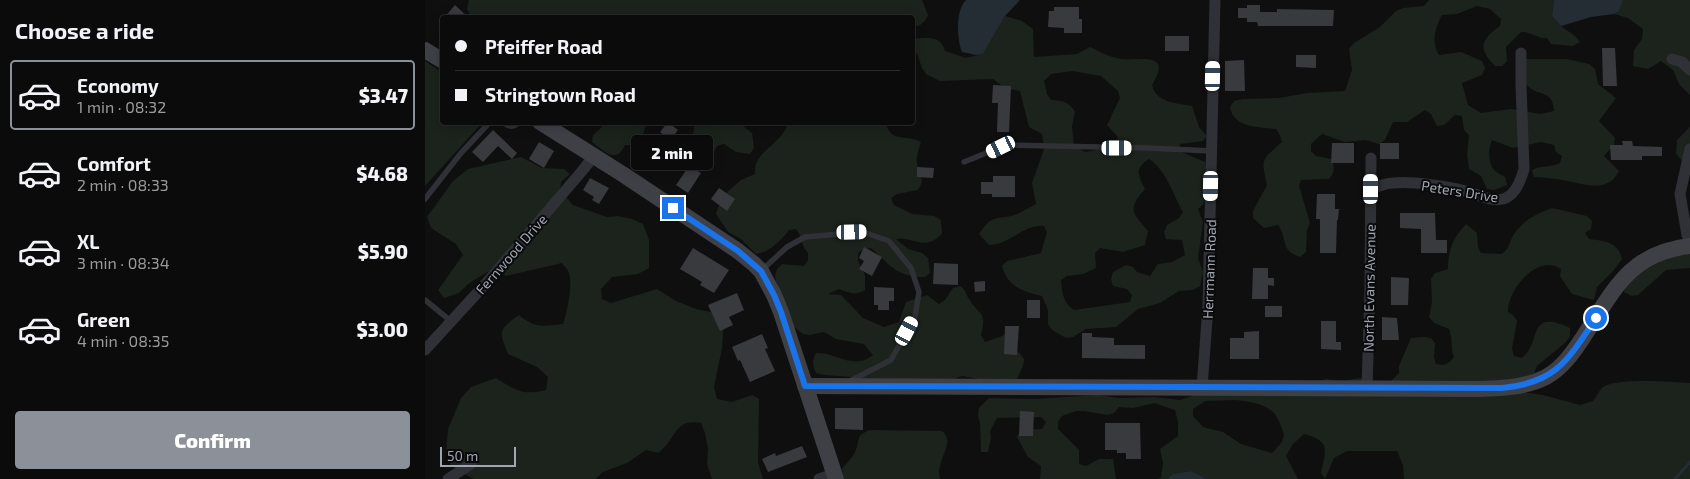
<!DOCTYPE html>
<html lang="en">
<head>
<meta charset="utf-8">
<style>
  body { margin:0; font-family:"Exo 2",sans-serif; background:#141415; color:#f1f3f6; height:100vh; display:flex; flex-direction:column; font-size:19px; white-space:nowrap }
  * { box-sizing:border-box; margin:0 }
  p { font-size:16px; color:#9a9b9d }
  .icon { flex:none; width:28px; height:28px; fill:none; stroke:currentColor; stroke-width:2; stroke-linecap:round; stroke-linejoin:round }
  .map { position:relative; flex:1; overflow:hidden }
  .panel { display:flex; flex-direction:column; background:#0b0b0c; width:425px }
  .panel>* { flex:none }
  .hud { position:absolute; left:15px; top:15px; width:475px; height:110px; border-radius:5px; box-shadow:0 2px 12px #0003,0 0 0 1px #2b2b2d; display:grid; align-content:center; height:110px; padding:0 15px; background:#0b0b0c }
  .scale { position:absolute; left:15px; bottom:12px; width:76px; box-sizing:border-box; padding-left:5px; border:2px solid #a0a5b2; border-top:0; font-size:14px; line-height:18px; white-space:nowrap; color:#a0a5b2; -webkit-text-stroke:4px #0a0a0b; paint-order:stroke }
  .end { position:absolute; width:22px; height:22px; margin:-11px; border:6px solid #1a73e8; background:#fff; box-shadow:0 0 0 2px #fff }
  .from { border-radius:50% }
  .bubble { position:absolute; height:35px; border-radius:5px; background:#0b0b0c; box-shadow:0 2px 12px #0003,0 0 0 1px #2b2b2d; font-size:16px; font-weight:800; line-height:35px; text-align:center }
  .car { position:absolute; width:15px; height:30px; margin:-15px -8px; border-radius:6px; box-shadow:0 0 4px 1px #0007; background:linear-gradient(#fff 24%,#345 0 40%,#fff 0 76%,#345 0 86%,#fff 0) }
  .hud b { display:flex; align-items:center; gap:18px; height:48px; font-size:19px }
  .hud b+b { border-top:1px solid #2b2b2d }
  .hud i { width:12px; height:12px; background:#f1f3f6 }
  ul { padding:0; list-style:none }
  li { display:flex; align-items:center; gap:15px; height:70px; margin:0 10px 8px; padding:0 5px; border:2px solid transparent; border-radius:5px }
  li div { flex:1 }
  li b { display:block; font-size:19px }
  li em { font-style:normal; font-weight:800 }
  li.selected { border-color:#8c9099 }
  li>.icon { width:45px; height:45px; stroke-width:1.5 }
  h2 { padding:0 15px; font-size:22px; line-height:60px }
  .action { display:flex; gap:10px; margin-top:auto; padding:10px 15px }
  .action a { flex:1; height:58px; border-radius:5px; background:#8c9099; color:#fff; font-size:20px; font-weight:800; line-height:58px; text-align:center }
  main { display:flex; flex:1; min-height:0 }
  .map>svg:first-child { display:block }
</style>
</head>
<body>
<main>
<section class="panel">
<h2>Choose a ride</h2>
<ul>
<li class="selected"><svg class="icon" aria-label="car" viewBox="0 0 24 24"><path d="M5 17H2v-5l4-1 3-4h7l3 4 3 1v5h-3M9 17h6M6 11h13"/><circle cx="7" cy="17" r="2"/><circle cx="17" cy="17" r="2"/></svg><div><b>Economy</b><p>1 min · 08:32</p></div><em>$3.47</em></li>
<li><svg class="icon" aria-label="car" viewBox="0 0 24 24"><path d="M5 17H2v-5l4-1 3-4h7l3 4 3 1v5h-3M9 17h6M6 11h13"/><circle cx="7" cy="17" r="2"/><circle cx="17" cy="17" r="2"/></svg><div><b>Comfort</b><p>2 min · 08:33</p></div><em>$4.68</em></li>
<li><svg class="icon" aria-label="car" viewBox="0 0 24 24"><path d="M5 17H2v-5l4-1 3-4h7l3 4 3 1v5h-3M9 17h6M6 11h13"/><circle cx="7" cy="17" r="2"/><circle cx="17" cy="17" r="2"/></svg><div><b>XL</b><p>3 min · 08:34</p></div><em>$5.90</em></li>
<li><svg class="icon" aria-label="car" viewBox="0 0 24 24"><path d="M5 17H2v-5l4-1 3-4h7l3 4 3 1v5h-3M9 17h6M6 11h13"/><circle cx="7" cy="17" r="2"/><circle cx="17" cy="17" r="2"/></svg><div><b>Green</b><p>4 min · 08:35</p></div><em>$3.00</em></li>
</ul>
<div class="action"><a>Confirm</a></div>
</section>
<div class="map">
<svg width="1265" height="479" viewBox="0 0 1265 479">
  <rect width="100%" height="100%" fill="#0f0f10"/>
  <g fill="#1b231c" fill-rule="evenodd">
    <path d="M44 0H497L503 15 500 21 494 26 488 25V18H47L42 9Z"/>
    <path d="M1004 0H1129L1127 16 1136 26 1150 36 1155 42 1148 46 1126 44 1122 38C1112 39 1106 31 1096 32L1081 47 1082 61 1077 66H1070C1053 49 1055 40 1075 26L1076 19 1065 9 1052 6 1032 14 1017 15C1010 27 1006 42 1014 55L1036 52 1057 61 1060 68 1057 75 1037 83 1043 105 1056 113 1086 109 1115 114 1129 111C1128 91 1116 96 1105 88 1102 85 1099 82 1096 79L1097 59H1142L1164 64 1170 69 1173 84 1191 98 1174 121 1190 138 1189 145 1179 156 1194 171C1182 195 1157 183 1137 180 1128 178 1119 178 1109 177L1107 170C1116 165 1125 168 1135 163L1137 156 1131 152 1129 145 1116 142 1088 148 1067 140C1063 149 1063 163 1069 170 1072 173 1077 175 1080 177L1082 185 1069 190 1062 189 1056 176 1044 169 1042 155 1044 135 1039 130 1037 116 1030 115 1019 125 1012 126 1006 114 1000 110 982 122H968L960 140 954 144 941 140 920 142 897 134 886 144V151L891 156 906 159C910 167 910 172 904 179L876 180 874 186 885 223 882 230 881 252 875 257C854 250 863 238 853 225L839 228 828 218V211L842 185C836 158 836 161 857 142L855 135 851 129C834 127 808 128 805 107L809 101 817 99 854 98 882 93 920 91 927 70 924 49 929 43 955 27 971 11 978 8 999 6Z"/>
    <path d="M1198 0H1265V95L1254 84 1248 70 1236 61 1223 69 1208 66 1209 50 1217 39 1218 29 1203 18 1189 14 1194 11Z"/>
    <path d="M580 16 597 21 608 29 609 57 652 54 665 47C674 51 682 56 691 58 710 63 750 48 727 85 731 103 752 103 767 106L774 127 782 136 778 141 755 144 754 151 780 162C783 177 787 200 773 209L778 222 773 258 778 272 775 286 768 290 754 291 735 303 713 309 691 327 661 329 648 337 641 338 627 330 623 324V310L617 296C598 292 582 286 577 266L582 261 616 253 622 232 619 226C599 224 584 245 564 245L554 234C570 211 571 222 592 214 599 211 605 207 611 204L607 183 619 149 617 134 604 127 595 91 580 88 568 79 515 81 501 74 497 68 492 54 488 52V39C501 38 516 35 520 51L541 58 558 54ZM647 71 676 76 693 91 695 98 682 125 692 136 693 144 689 150 675 149 661 152 649 147 647 126 650 112C644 101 637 101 626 100L622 94 619 81 626 74ZM724 159C742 171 747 193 758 212L754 218 742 225 739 232 741 239 757 240 760 255 747 262 733 264 725 276 712 272 708 267 701 265 688 272 686 279 688 286 702 289 707 295 705 302 649 310C638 303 637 292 636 280L642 276 658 274 671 268 670 253 675 248 698 252 720 245 723 231C707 212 702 210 720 189 713 175 709 169 724 159Z"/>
    <path d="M0 61 17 72 18 122 57 123 0 186Z"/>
    <path d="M220 123 221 125 214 146 200 145C191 165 179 151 167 142L168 135 179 125 177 123Z"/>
    <path d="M270 123H314L327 133 329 148 325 154 311 152 299 144 292 146 289 152 281 153 269 146 267 139Z"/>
    <path d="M363 123H461C465 143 481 134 496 142 494 148 491 157 492 163 492 176 502 176 493 190L472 194 466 198 469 205 487 214 509 216 516 220 517 234C514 236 511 240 507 241 496 247 483 236 471 239L483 249 497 253 503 258 505 273 500 277C470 277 466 265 446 248L439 249 433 253V261L440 275V290C431 296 424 293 414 289L403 294 416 295 438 318 459 327 474 322 481 302 502 295 514 304 520 300 528 288 535 286C542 291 540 293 544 299 555 317 562 310 556 335L560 342 580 335 599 359 598 366 592 379 565 381 537 376 523 381 447 384 427 377 399 375 391 373C387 365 387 361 391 353 412 352 428 371 448 355L439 344 411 339 399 332 385 335 378 334 364 323 356 304 350 276 352 269 357 264 379 266 383 260V253C376 246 378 237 371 229L364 230C357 240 343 253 331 254L316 239 303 232 291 214 293 207 299 202V195L316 180 330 174C330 170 330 165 332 162 337 149 358 141 363 123Z"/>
    <path d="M1265 127V170L1251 154 1252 140Z"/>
    <path d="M96 157 117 168 139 169 145 174 136 182 135 190 148 205 182 217 193 216 207 219 218 224 224 240V268L213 274 187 277 176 289 177 299 186 303 232 289 251 301 271 309 295 314 299 319 297 348 289 387 292 399 307 402 327 395 334 399 333 463 338 479H287L282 464 283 449 280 433 276 423C248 418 252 440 233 453L221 450 202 463 178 472 170 479H48L26 466 21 454 23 429 36 398 46 387 71 378C90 390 98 396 121 390L123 377 112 367 83 354C74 331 73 330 94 315 111 329 117 326 138 324 142 312 148 285 144 273 143 269 139 266 137 263L81 276 75 272 64 271 43 284 34 293 19 298 13 290 38 255 31 244 6 228 2 217 28 181 43 169Z"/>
    <path d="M1127 208 1162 216 1167 221 1166 229 1160 233 1164 239C1179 241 1193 241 1197 259L1188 271 1172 287 1169 300 1147 294 1135 276 1136 269C1113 253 1082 290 1083 312L1088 315 1092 321 1087 349 1089 356 1096 358C1118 345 1100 307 1145 328V336L1141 342 1112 366 1107 379 1098 392 1118 395 1155 405 1168 401C1171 397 1174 391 1177 388 1189 377 1248 382 1265 383V479H979L978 465 972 451H922L909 458 900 479 896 473C901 450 906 441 879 434L868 444 861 456 873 479H782L766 471 749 474 742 479H733L736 478 738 463 735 449 753 436V422L750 410 729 403 708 408 694 407 689 413 682 415 659 411H651L637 416 633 422V429L654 450V464L661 466 674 459H688L691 479H615L616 466 603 457 592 437 596 430 617 429 621 422 616 417 572 418 565 431 566 438 563 452H556L555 423 553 416 554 408 564 398 609 399 673 395 694 398 729 397 755 400 775 393 861 392 901 379 915 381 936 378 964 383 974 373V366L986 338 999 337 1006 338 1010 343 1009 357 1011 364C1020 366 1024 364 1029 357 1025 347 1028 338 1024 329L1009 323 1004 317 1007 302 1006 279 1010 273 1023 269C1023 250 1028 238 1041 224L1052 233 1053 247 1056 253 1077 254C1085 248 1084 242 1089 234 1101 218 1110 215 1127 208ZM810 400C823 401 844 404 851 416 855 422 857 429 859 435L857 442 847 453 816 444 798 432 778 427 768 416V409L780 401Z"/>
    <path d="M1265 252V268L1241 270 1213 295 1206 296 1199 292 1200 284 1228 261Z"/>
    <path d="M445 430 517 431C532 443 510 459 515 479H419L417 469C421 464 427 458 430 452 436 440 429 436 445 430Z"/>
  </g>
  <g fill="#252d34">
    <path d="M541 0H595L580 16 558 54 551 55 537 52C532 39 530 11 541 0Z"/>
    <path d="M1129 0H1198L1194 11 1189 14 1166 17 1136 26 1127 16Z"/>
    <path d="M766 471 782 479H742L748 474Z"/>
  </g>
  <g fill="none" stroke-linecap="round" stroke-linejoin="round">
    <path stroke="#252d34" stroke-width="3" d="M1250 479 1265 462"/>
  </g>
  <g fill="#393a3e">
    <path d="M30 5 44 18H19Z"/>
    <path d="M822 5H835V12H852V9L909 10 908 26H833L832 22H822V18H813V8H822Z"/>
    <path d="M629 7H654V19H657V33H639V28L623 27 624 11H629Z"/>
    <rect x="740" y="36" width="24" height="15"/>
    <path d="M1177 48H1190L1192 86H1178Z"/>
    <path d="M871 55H891V68L871 67Z"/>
    <path d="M819 60 820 91H800V61Z"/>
    <path d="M568 85 586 86 584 132H572L573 103H567Z"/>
    <path d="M243 122 253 130 245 140 235 132Z"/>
    <path d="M68 130 92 153 87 159 73 146 58 162 47 152Z"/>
    <path d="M1197 141H1207L1208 146 1237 147V156H1217V160H1186L1185 145H1198Z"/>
    <path d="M114 142 129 151 119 168 104 159Z"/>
    <path d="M907 143H929V163H906Z"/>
    <rect x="955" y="143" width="19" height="16"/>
    <path d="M264 166 276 173 263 193 251 185Z"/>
    <path d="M492 167 509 168 508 178 492 177Z"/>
    <path d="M568 176H590V197H567V194H556V182H568Z"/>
    <path d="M165 178 184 188 174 204 167 200 169 197 158 190Z"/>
    <path d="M294 188 310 199 302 211 286 199Z"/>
    <path d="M892 194H910V209H914L913 220H912L911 253H895V219H891Z"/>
    <path d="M975 213H1010L1011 240H1022V253H996V229L975 228Z"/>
    <path d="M439 247 457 257 447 276 434 269 439 261 434 258Z"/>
    <path d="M268 248 304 270 289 293 275 285 277 282 255 269Z"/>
    <path d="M509 263 533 264V285L508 284Z"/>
    <path d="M828 268H843V278H849V286L843 285V299H827Z"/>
    <path d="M966 277 984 278 983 305H966Z"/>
    <path d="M560 281V291L550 292 549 282Z"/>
    <path d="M449 287 469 288V301H464V310H453V305H449Z"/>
    <path d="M312 293 319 310 304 317 308 325 295 331 283 305Z"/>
    <rect x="602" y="300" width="13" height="18"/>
    <rect x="840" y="306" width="17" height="11"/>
    <path d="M957 317 972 318 974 340H957Z"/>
    <path d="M896 321H911V342H916V350L896 349Z"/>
    <path d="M580 326H594L592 355 579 354Z"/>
    <path d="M834 331V359H805V338H819V332Z"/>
    <path d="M657 333H667V337L689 338V345H720V359L657 358Z"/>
    <path d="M337 334 343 348 340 349 350 371 325 382 315 360 313 361 307 347Z"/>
    <path d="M410 408H438V430L410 429Z"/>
    <path d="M595 411 609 412 608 436H594Z"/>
    <path d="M680 423H715L716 459H701V453H692V450H680Z"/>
    <path d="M377 446 382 457 343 472 337 459 350 453 351 456Z"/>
  </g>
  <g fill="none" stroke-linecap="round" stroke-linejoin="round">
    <g stroke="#303136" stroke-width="5.5">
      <path d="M78 122C83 127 89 128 94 122"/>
      <path d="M539 162 576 147 583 145 723 148 787 151"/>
      <path d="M0 199 36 153 65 122"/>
      <path d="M337 270 362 247 380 237 438 232 464 241 486 268 494 292 490 317 466 360 425 381"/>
      <path d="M0 300 27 322"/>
    </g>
    <g stroke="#303136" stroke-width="11">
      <path d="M1247 59 1257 62 1265 70"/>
      <path d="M1265 149 1255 194 1262 235 1265 241"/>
      <path d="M946 189C953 187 960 183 968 183 986 181 1023 186 1040 191 1052 194 1066 202 1078 199 1090 196 1096 180 1099 169L1096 85V53"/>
      <path d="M0 350 64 280 157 171 169 156"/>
      <path d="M777 388 783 306 790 0"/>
      <path d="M942 389 945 286 946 158"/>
      <path d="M23 479 46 464"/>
      <path d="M394 479 409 474"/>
    </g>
    <g stroke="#3e4046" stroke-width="16">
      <path d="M0 50 18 61"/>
      <path d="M115 122 199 175 313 251 329 264 336 271 349 295 356 312 411 479"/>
      <path d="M380 386 1053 389C1076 388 1100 388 1121 377 1137 368 1147 354 1157 339 1188 292 1203 253 1265 246"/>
    </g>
  </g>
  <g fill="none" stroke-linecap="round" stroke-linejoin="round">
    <path stroke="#1a73e8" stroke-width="6" d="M248 208 313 251 336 271 349 295 356 312 380 386 1077 388C1131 383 1143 360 1171 318"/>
  </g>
  <g text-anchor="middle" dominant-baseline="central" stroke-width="4" stroke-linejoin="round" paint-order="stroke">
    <g font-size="14" fill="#a0a5b2" stroke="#0a0a0b">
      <text transform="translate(1035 191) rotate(9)">Peters Drive</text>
      <text transform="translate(86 254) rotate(-49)">Fernwood Drive</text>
      <text transform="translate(784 269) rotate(-88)">Herrmann Road</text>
      <text transform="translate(944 288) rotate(-89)">North Evans Avenue</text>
    </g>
  </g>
</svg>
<div class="scale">50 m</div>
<i class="end from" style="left:1171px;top:318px"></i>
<i class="end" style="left:248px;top:208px"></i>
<div class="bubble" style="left:206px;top:135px;width:82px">2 min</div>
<i class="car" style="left:788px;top:76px;rotate:1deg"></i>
<i class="car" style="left:576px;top:147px;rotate:244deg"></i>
<i class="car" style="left:692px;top:148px;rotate:90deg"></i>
<i class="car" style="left:786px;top:186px;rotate:181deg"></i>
<i class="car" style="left:946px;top:189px;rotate:0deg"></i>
<i class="car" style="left:427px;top:232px;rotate:89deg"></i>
<i class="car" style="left:482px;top:331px;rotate:28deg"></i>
<div class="hud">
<b><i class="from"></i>Pfeiffer Road</b>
<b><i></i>Stringtown Road</b>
</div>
</div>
</main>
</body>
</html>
